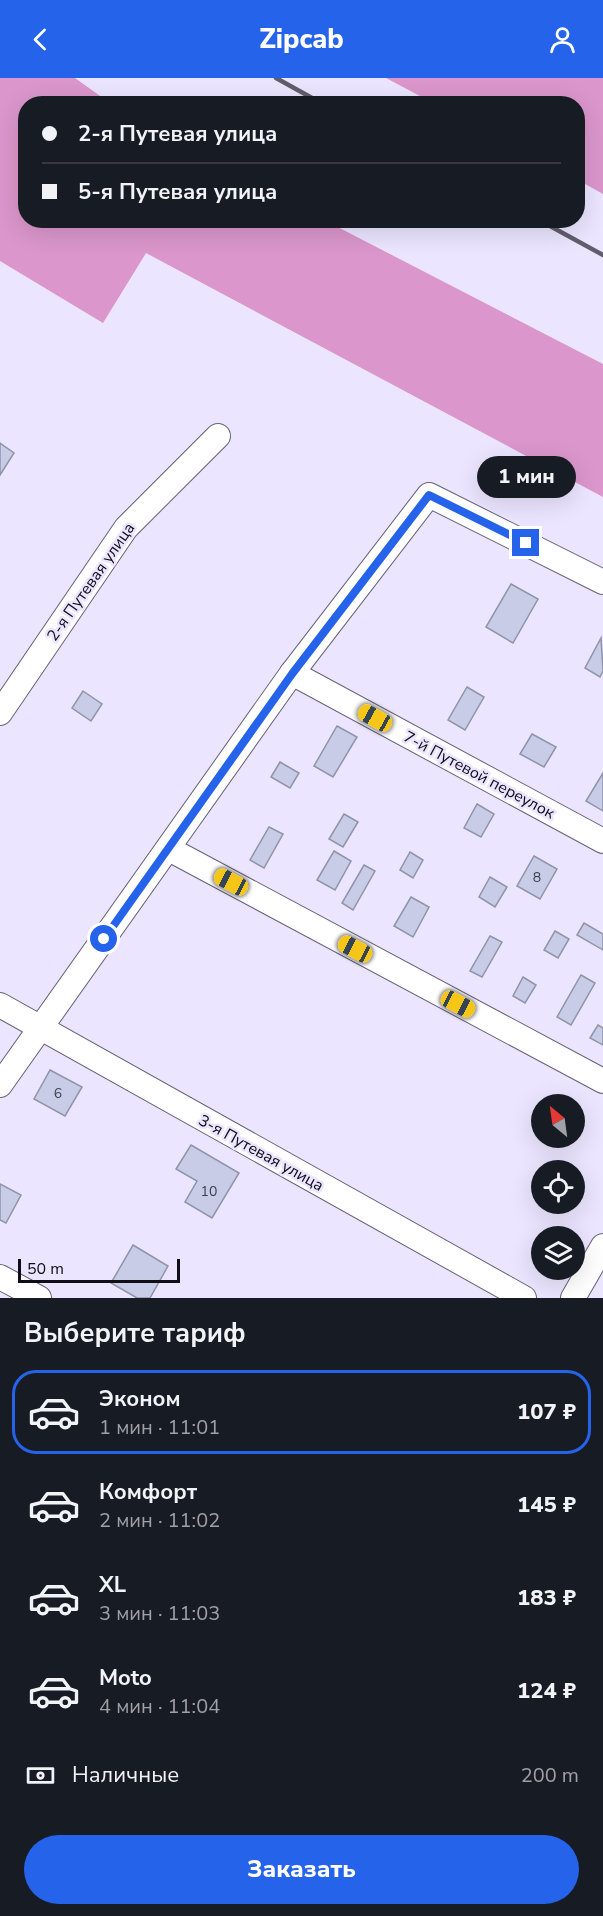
<!DOCTYPE html>
<html lang="ru">
<head>
<meta charset="utf-8">
<style>
  body { margin:0; font-family:"Nunito Sans",sans-serif; background:#242831; color:#f1f3f6; height:100vh; display:flex; flex-direction:column; font-size:22px; white-space:nowrap }
  * { box-sizing:border-box; margin:0 }
  p { font-size:20px; color:#9ea1a6 }
  .icon { flex:none; width:33px; height:33px; fill:none; stroke:currentColor; stroke-width:2; stroke-linecap:round; stroke-linejoin:round }
  .map { position:relative; height:1220px; overflow:hidden }
  .panel { display:flex; flex-direction:column; background:#171b24; flex:1 }
  .panel>* { flex:none }
  .guide { position:absolute; left:18px; top:18px; width:567px; height:132px; border-radius:24px; box-shadow:0 6px 24px #0002; display:grid; align-content:center; height:132px; padding:0 24px; background:#171b24 }
  .needle { width:39px; rotate:331deg }
  .buttons { position:absolute; left:531px; top:1016px; display:grid; gap:12px }
  .buttons a { display:grid; place-items:center; width:54px; height:54px; border-radius:50%; background:#171b24; box-shadow:0 6px 24px #0002; font-size:30px }
  .scale { position:absolute; left:18px; bottom:15px; width:162px; box-sizing:border-box; padding-left:6px; border:3px solid #0f0d15; border-top:0; font-size:16px; line-height:21px; white-space:nowrap; color:#0f0d15; -webkit-text-stroke:4px #ebe5ff; paint-order:stroke }
  .end { position:absolute; width:27px; height:27px; margin:-14px; border:8px solid #2563eb; background:#fff; box-shadow:0 0 0 3px #fff }
  .from { border-radius:50% }
  .bubble { position:absolute; height:42px; border-radius:21px; background:#171b24; box-shadow:0 6px 24px #0002; font-size:20px; font-weight:800; line-height:42px; text-align:center }
  .car { position:absolute; width:18px; height:36px; margin:-18px -9px; border-radius:8px; box-shadow:0 0 4px 2px #0007; background:linear-gradient(#f5c518 24%,#345 0 40%,#f5c518 0 76%,#345 0 86%,#f5c518 0) }
  .guide b { display:flex; align-items:center; gap:21px; height:57px; font-size:22px }
  .guide b+b { border-top:2px solid #363941 }
  .guide i { width:15px; height:15px; background:#f1f3f6 }
  ul { padding:0; list-style:none }
  li { display:flex; align-items:center; gap:18px; height:84px; margin:0 12px 9px; padding:0 12px; border:3px solid transparent; border-radius:24px }
  li div { flex:1 }
  li b { display:block; font-size:22px }
  li em { font-style:normal; font-weight:800 }
  li.on { border-color:#2563eb }
  li>.icon { width:54px; height:54px; stroke-width:1.5 }
  h2 { padding:0 24px; font-size:27px; line-height:72px }
  .pay { display:flex; align-items:center; gap:15px; height:66px; padding:0 24px; font-size:22px }
  .pay p { margin-inline-start:auto }
  .cta { display:flex; gap:12px; margin-top:auto; padding:12px 24px }
  .cta a { flex:1; height:69px; border-radius:36px; background:#2563eb; color:#fff; font-size:24px; font-weight:800; line-height:69px; text-align:center }
  header { display:flex; justify-content:space-between; align-items:center; height:78px; padding:0 24px; background:#2563eb; color:#fff; font-size:27px; font-weight:800 }
  .map>svg:first-child { display:block }
</style>
</head>
<body>
<header><svg class="icon" aria-label="back" viewBox="0 0 24 24"><path d="M15 5l-7 7 7 7"/></svg>Zipcab<svg class="icon" aria-label="person" viewBox="0 0 24 24"><circle cx="12" cy="8" r="4"/><path d="M4 21q1-7 8-7t8 7"/></svg></header>
<div class="map">
<svg width="603" height="1220" viewBox="0 0 603 1220">
  <rect width="100%" height="100%" fill="#ebe5ff"/>
  <g fill="#db96cb">
    <path d="M0 0H75L110 25 26 26V142L326 143 603 286V419L146 175 103 245 0 183Z"/>
    <path d="M386 0H603V116L578 102V26L433 25Z"/>
  </g>
  <g fill="#c8cce6" stroke="#8f93ab" stroke-width="1.5">
    <path d="M0 365 14 375 0 397Z"/>
    <path d="M511 506 538 521 513 565 486 549Z"/>
    <path d="M601 560 603 593 600 599 585 590Z"/>
    <path d="M467 609 484 619 465 652 448 642Z"/>
    <path d="M83 613 102 626 91 643 72 630Z"/>
    <path d="M337 648 357 659 333 699 314 688Z"/>
    <path d="M532 656 556 669 544 689 520 676Z"/>
    <path d="M280 684 299 695 290 710 271 699Z"/>
    <path d="M603 695V733L586 723Z"/>
    <path d="M477 726 494 736 481 759 464 750Z"/>
    <path d="M344 736 358 744 343 769 329 761Z"/>
    <path d="M269 749 283 756 264 790 250 782Z"/>
    <path d="M334 773 351 783 335 812 317 802Z"/>
    <path d="M410 774 423 782 413 800 400 792Z"/>
    <path d="M534 778 557 791 540 821 517 808Z"/>
    <path d="M364 787 375 793 353 832 342 825Z"/>
    <path d="M490 799 507 809 495 829 479 819Z"/>
    <path d="M411 819 429 829 413 859 394 848Z"/>
    <path d="M584 845 603 856V872L577 857Z"/>
    <path d="M555 853 569 861 558 880 544 872Z"/>
    <path d="M490 858 502 864 482 899 470 893Z"/>
    <path d="M581 897 595 905 571 947 557 939Z"/>
    <path d="M523 899 536 907 525 925 513 918Z"/>
    <path d="M598 947 603 950V967L590 960Z"/>
    <path d="M50 992 82 1009 65 1038 34 1021Z"/>
    <path d="M191 1067 239 1095 212 1140 185 1124 197 1103 176 1091Z"/>
    <path d="M0 1106 21 1117 6 1145 0 1142Z"/>
    <path d="M133 1167 168 1188 150 1220H137L111 1205Z"/>
  </g>
  <g fill="none" stroke-linecap="round" stroke-linejoin="round">
    <defs>
      <g id="street">
        <path d="M292 595 603 763"/>
        <path d="M0 635 126 450 218 358"/>
        <path d="M169 771 603 1003"/>
        <path d="M0 927 524 1220"/>
        <path d="M0 1007 292 595 429 417 603 504"/>
        <path d="M0 1199 39 1220"/>
        <path d="M573 1220 603 1168"/>
      </g>
    </defs>
    <use href="#street" stroke="#676177" stroke-width="26"/>
    <use href="#street" stroke="#fff" stroke-width="24"/>
    <g stroke="#615e6c" stroke-width="4.5">
      <path d="M276 0 323 26"/>
      <path d="M539 142 603 177"/>
    </g>
  </g>
  <g fill="none" stroke-linecap="round" stroke-linejoin="round">
    <path stroke="#2563eb" stroke-width="8" d="M104 861 292 596 429 417 526 465"/>
  </g>
  <g text-anchor="middle" dominant-baseline="central" stroke-width="5" stroke-linejoin="round" paint-order="stroke">
    <g font-size="14" fill="#3d3d49">
      <text x="537" y="799">8</text>
      <text x="58" y="1015">6</text>
      <text x="209" y="1113">10</text>
    </g>
    <g font-size="16" fill="#0f0d15" stroke="#ebe5ff">
      <text transform="translate(91 504) rotate(-55)">2-я Путевая улица</text>
      <text transform="translate(479 697) rotate(28)">7-й Путевой переулок</text>
      <text transform="translate(261 1075) rotate(29)">3-я Путевая улица</text>
    </g>
  </g>
</svg>
<div class="buttons">
<a><svg class="needle" viewBox="-14 -14 28 28"><path d="M0-13l5 13h-10z" fill="#e53935"/><path d="M0 13l5-13h-10z" fill="#9ea1a6"/></svg></a>
<a><svg class="icon" aria-label="locate" viewBox="0 0 24 24"><circle cx="12" cy="12" r="6"/><path d="M12 2v4M12 18v4M2 12h4M18 12h4"/></svg></a>
<a><svg class="icon" aria-label="layers" viewBox="0 0 24 24"><path d="M12 4l9 5-9 5-9-5zM3 14l9 5 9-5"/></svg></a>
</div>
<div class="scale">50 m</div>
<i class="end from" style="left:104px;top:861px"></i>
<i class="end" style="left:526px;top:465px"></i>
<div class="bubble" style="left:477px;top:378px;width:99px">1 мин</div>
<i class="car" style="left:375px;top:640px;rotate:299deg"></i>
<i class="car" style="left:231px;top:804px;rotate:298deg"></i>
<i class="car" style="left:355px;top:871px;rotate:298deg"></i>
<i class="car" style="left:458px;top:926px;rotate:118deg"></i>
<div class="guide">
<b><i class="from"></i>2-я Путевая улица</b>
<b><i></i>5-я Путевая улица</b>
</div>
</div>
<section class="panel">
<h2>Выберите тариф</h2>
<ul>
<li class="on"><svg class="icon" aria-label="car" viewBox="0 0 24 24"><path d="M5 17H2v-5l4-1 3-4h7l3 4 3 1v5h-3M9 17h6M6 11h13"/><circle cx="7" cy="17" r="2"/><circle cx="17" cy="17" r="2"/></svg><div><b>Эконом</b><p>1 мин · 11:01</p></div><em>107 ₽</em></li>
<li><svg class="icon" aria-label="car" viewBox="0 0 24 24"><path d="M5 17H2v-5l4-1 3-4h7l3 4 3 1v5h-3M9 17h6M6 11h13"/><circle cx="7" cy="17" r="2"/><circle cx="17" cy="17" r="2"/></svg><div><b>Комфорт</b><p>2 мин · 11:02</p></div><em>145 ₽</em></li>
<li><svg class="icon" aria-label="car" viewBox="0 0 24 24"><path d="M5 17H2v-5l4-1 3-4h7l3 4 3 1v5h-3M9 17h6M6 11h13"/><circle cx="7" cy="17" r="2"/><circle cx="17" cy="17" r="2"/></svg><div><b>XL</b><p>3 мин · 11:03</p></div><em>183 ₽</em></li>
<li><svg class="icon" aria-label="car" viewBox="0 0 24 24"><path d="M5 17H2v-5l4-1 3-4h7l3 4 3 1v5h-3M9 17h6M6 11h13"/><circle cx="7" cy="17" r="2"/><circle cx="17" cy="17" r="2"/></svg><div><b>Moto</b><p>4 мин · 11:04</p></div><em>124 ₽</em></li>
</ul>
<div class="pay"><svg class="icon" aria-label="cash" viewBox="0 0 24 24"><path d="M3 7h18v10H3z"/><circle cx="12" cy="12" r="2"/></svg>Наличные<p>200 m</p></div>
<div class="cta"><a>Заказать</a></div>
</section>
</body>
</html>
